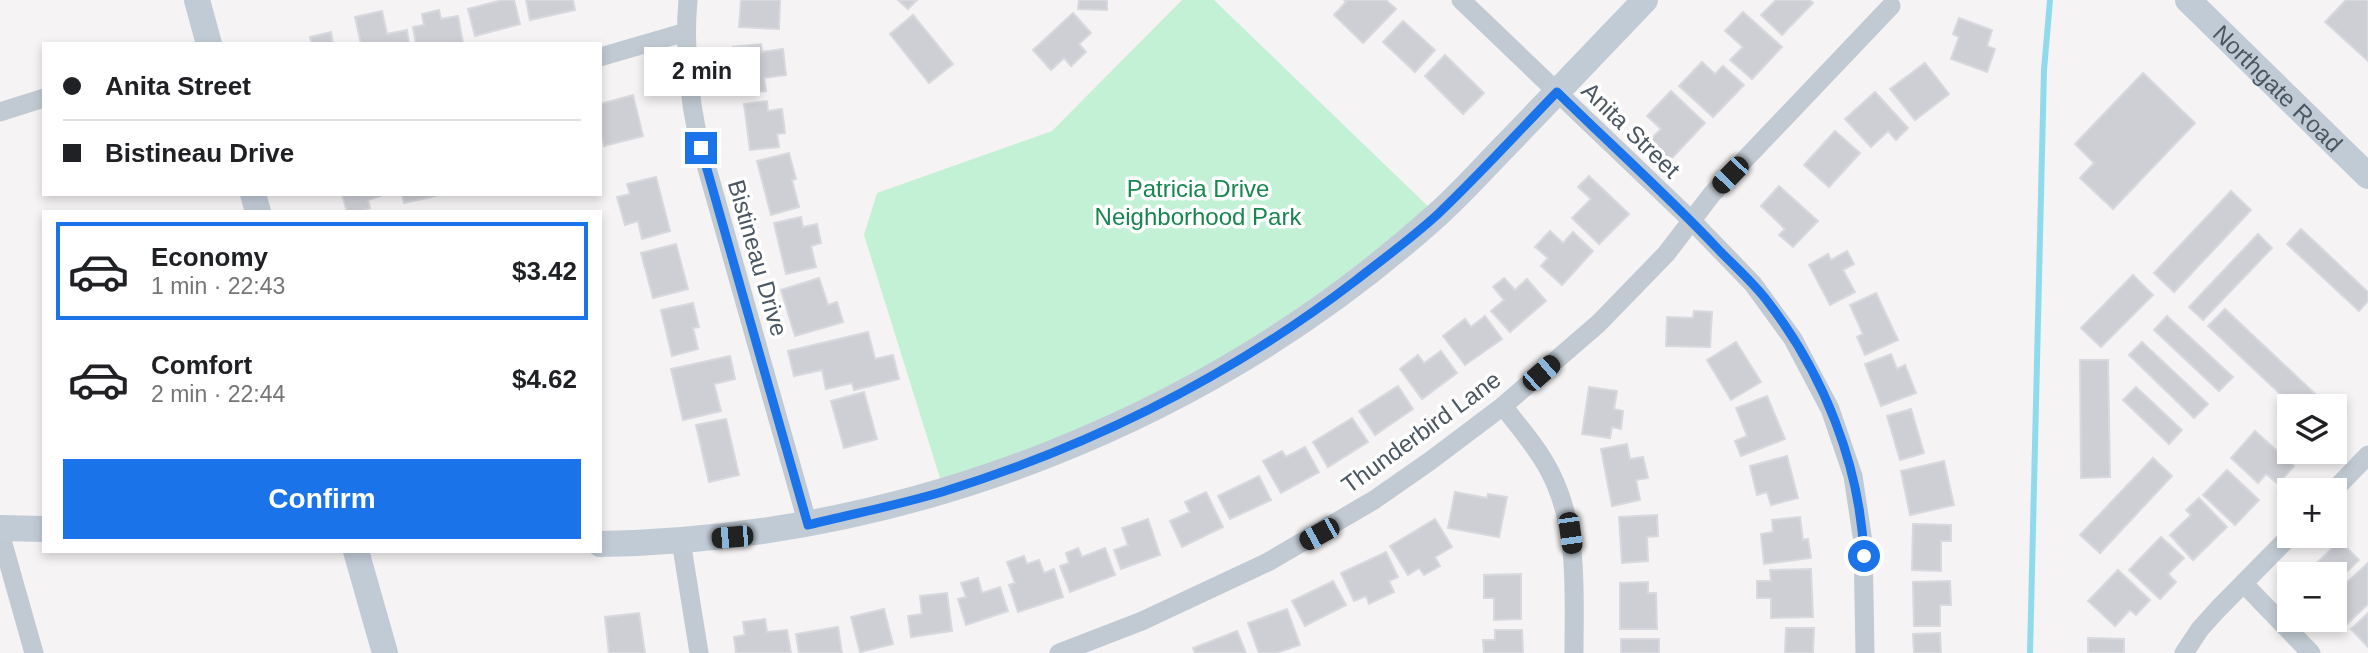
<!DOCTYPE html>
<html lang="en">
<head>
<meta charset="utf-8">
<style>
  body { margin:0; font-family:Helvetica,sans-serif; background:#f6f6f6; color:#202124; height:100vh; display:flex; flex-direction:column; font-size:26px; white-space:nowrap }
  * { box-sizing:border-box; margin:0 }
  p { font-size:23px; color:#757577 }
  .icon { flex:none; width:38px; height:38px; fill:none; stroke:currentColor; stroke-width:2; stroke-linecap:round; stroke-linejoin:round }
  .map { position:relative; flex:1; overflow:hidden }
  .side { position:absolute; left:42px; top:210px; width:560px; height:343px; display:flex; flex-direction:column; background:#fff; border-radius:0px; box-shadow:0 4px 10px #0003 }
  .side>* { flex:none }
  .banner { position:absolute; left:42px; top:42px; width:560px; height:154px; border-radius:0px; box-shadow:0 4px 10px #0003; display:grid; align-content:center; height:154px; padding:0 21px; background:#fff }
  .fabs { position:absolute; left:2277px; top:394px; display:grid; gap:14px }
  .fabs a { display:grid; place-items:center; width:70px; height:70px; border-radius:0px; background:#fff; box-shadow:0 4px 10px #0003; font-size:35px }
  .end { position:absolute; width:32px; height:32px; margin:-16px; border:9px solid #1a73e8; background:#fff; box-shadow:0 0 0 4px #fff }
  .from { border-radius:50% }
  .bubble { position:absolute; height:49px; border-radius:0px; background:#fff; box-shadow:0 4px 10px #0003; font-size:23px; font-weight:700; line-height:49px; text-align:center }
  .car { position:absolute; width:21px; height:42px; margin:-21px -10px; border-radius:9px; box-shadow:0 0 5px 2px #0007; background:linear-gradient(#222 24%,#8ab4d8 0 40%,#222 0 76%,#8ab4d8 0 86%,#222 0) }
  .banner b { display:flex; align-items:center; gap:24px; height:66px; font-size:26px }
  .banner b+b { border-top:2px solid #e0e0e0 }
  .banner i { width:18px; height:18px; background:#202124 }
  ul { padding:12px 0 0; list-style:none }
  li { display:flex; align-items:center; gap:21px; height:98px; margin:0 14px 10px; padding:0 7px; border:4px solid transparent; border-radius:0px }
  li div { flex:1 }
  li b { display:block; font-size:26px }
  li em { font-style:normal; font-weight:700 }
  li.active { border-color:#1a73e8 }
  li>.icon { width:63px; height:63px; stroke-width:1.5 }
  .cta { display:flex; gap:14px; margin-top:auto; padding:14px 21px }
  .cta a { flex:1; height:80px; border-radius:0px; background:#1a73e8; color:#fff; font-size:28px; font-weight:700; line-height:80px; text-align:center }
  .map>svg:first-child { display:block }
</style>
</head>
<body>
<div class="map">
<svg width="2368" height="653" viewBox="0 0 2368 653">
  <rect width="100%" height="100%" fill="#f5f3f3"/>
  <path fill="#c3f1d5" d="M1182 0H1214L1437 215 1158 407 944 491 864 235 877 193 1052 131Z"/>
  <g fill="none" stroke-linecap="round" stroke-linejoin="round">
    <path stroke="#90daee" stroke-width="6" d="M2030 653 2044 70 2050 0"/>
  </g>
  <g fill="#cdcfd5" stroke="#d7d9de" stroke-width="2">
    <path d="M502 0H514L520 24 475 36 468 9Z"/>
    <path d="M526 0H573L575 10 530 20Z"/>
    <path d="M741 0H780L779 29 739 27Z"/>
    <path d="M898 0H917L908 9Z"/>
    <path d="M1079 0H1107V10L1078 9Z"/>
    <path d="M1344 0H1386L1396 9 1363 43 1334 15 1346 2Z"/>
    <path d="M1776 0H1810L1813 3 1782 35 1761 15Z"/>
    <path d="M2346 0H2368V61L2325 22Z"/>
    <path d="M439 10 441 19 458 16 463 43 416 44 413 27 424 25 422 14Z"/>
    <path d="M382 11 387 34 407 30 409 44H361L355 17Z"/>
    <path d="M1743 12 1782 47 1752 79 1730 60 1743 47 1725 31Z"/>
    <path d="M1073 13 1091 33 1079 44 1086 52 1071 66 1064 58 1051 70 1033 50Z"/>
    <path d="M913 15 953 64 929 83 890 34Z"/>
    <path d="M1959 18 1992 30 1987 46 1995 49 1987 72 1951 59 1959 37 1953 34Z"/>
    <path d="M1403 21 1435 50 1415 72 1383 42Z"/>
    <path d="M331 32 333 44H312L310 37Z"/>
    <path d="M761 44 762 52 783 49 786 75 764 78 766 91 738 94 733 47Z"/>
    <path d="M1445 55 1484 93 1463 114 1425 76Z"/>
    <path d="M1702 62 1715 74 1723 66 1744 85 1713 117 1679 86Z"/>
    <path d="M1925 63 1949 94 1915 120 1890 89Z"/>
    <path d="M2143 73 2195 123 2113 209 2080 178 2094 163 2075 144Z"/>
    <path d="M1671 91 1705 123 1670 160 1649 141 1661 129 1647 116Z"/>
    <path d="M1875 92 1908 128 1896 140 1888 131 1871 147 1845 119Z"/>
    <path d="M633 95 643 136 604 146 602 138 600 139V104Z"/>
    <path d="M767 101 768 111 782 109 785 133 777 134 779 147 750 150 744 104Z"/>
    <path d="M1835 131 1860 153 1829 187 1804 165Z"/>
    <path d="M789 153 796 179 792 180 799 207 771 215 757 161Z"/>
    <path d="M1589 176 1629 214 1599 244 1572 218 1591 199 1578 187Z"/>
    <path d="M656 177 670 231 642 239 638 221 625 225 617 197 630 194 627 184Z"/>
    <path d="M1779 186 1818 221 1793 247 1779 235 1785 229 1761 206Z"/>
    <path d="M2231 191 2251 210 2174 292 2154 273Z"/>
    <path d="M342 194H386L368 200 370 208 358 212H347Z"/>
    <path d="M402 194H434L435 196 404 203Z"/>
    <path d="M801 217 803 227 817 224 821 243 811 246 816 267 786 274 774 223Z"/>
    <path d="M2301 229 2368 292V301L2359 311 2287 244Z"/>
    <path d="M1550 231 1563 243 1573 232 1593 251 1562 285 1541 266 1548 258 1535 247Z"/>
    <path d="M2258 234 2272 248 2203 320 2189 307Z"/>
    <path d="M676 244 688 289 653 298 641 253Z"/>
    <path d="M1847 251 1854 264 1843 270 1855 292 1830 305 1809 265 1828 254 1831 260Z"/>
    <path d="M2133 275 2153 295 2101 347 2081 328Z"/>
    <path d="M819 278 828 305 837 302 843 322 795 336 781 290Z"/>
    <path d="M1504 278 1515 290 1527 279 1546 301 1510 332 1491 311 1504 300 1493 287Z"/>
    <path d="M1876 293 1898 340 1865 355 1857 337 1863 334 1850 305Z"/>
    <path d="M693 303 699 327 693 328 698 349 672 356 661 310Z"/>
    <path d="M2225 309 2328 406H2293L2208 326Z"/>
    <path d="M1694 311 1712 312 1710 347 1666 346 1667 317 1693 318Z"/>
    <path d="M1485 316 1502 339 1465 365 1443 336 1465 319 1471 327Z"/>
    <path d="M2167 316 2233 377 2219 391 2154 330Z"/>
    <path d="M868 332 875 359 893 355 899 379 854 390 852 383 826 389 822 370 794 376 788 351Z"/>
    <path d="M1736 342 1761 382 1731 400 1707 360Z"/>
    <path d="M2142 342 2208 404 2194 418 2129 355Z"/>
    <path d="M1441 351 1457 373 1422 399 1400 369 1418 355 1424 363Z"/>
    <path d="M1891 354 1897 369 1905 365 1916 393 1881 406 1865 364Z"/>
    <path d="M730 356 735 379 714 384 721 411 683 420 671 369Z"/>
    <path d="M2080 360H2108L2110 477 2081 478Z"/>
    <path d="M1398 386 1413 409 1375 435 1359 411Z"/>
    <path d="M1589 387 1617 391 1614 409 1623 411 1621 429 1612 427 1610 438 1582 434Z"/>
    <path d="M2136 387 2182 430 2169 444 2123 400Z"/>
    <path d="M864 392 877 439 844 448 831 401Z"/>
    <path d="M1767 396 1785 439 1741 456 1735 441 1747 436 1736 408Z"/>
    <path d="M1911 409 1924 453 1900 460 1887 416Z"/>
    <path d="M1352 418 1368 442 1328 467 1313 442Z"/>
    <path d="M726 419 739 475 709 482 696 425Z"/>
    <path d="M2255 431 2294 466 2278 484 2266 474 2258 483 2231 458Z"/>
    <path d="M1627 444 1630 459 1643 457 1648 478 1636 480 1640 500 1612 506 1601 449Z"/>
    <path d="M1305 447 1319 472 1281 493 1263 461 1282 451 1286 457Z"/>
    <path d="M1787 456 1798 498 1771 505 1767 492 1757 495 1750 466Z"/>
    <path d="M2153 458 2172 476 2100 553 2080 535Z"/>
    <path d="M1944 461 1954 505 1910 515 1901 471Z"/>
    <path d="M2227 470 2259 500 2235 525 2203 495Z"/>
    <path d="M1259 476 1271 500 1230 519 1218 496Z"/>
    <path d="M1206 492 1223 527 1182 547 1170 521 1190 512 1185 502Z"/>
    <path d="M1455 492 1487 498 1488 494 1507 497 1499 537 1448 528Z"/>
    <path d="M2199 498 2227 527 2193 560 2170 535 2191 515 2186 510Z"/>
    <path d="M1657 515 1658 536 1647 537 1648 561 1622 563 1619 517Z"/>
    <path d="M1800 517 1803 540 1808 539 1811 558 1764 564 1761 534 1773 532 1772 520Z"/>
    <path d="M1148 519 1160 555 1121 569 1114 550 1128 545 1122 528Z"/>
    <path d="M1435 519 1452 547 1435 557 1440 566 1424 575 1419 568 1408 575 1390 546Z"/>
    <path d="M1913 524 1951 525V541H1941V571L1912 570Z"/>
    <path d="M2161 537 2184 558 2168 574 2176 582 2160 599 2129 570Z"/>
    <path d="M2340 541 2359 560 2334 584V574H2305Z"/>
    <path d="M1078 548 1082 557 1105 548 1115 575 1070 592 1060 566 1069 563 1066 553Z"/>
    <path d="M1386 552 1398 577 1389 581 1394 592 1369 604 1366 596 1354 601 1341 573Z"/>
    <path d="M1024 556 1027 564 1039 560 1044 573 1054 569 1063 597 1018 612 1009 585 1015 583 1007 562Z"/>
    <path d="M2368 563V604L2347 624 2334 611V594Z"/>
    <path d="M1811 569 1813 617 1771 618V598H1757V581H1771L1770 570Z"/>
    <path d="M2118 570 2150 600 2136 615 2130 610 2115 626 2088 601Z"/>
    <path d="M1521 574V619L1494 620V598H1484V575Z"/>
    <path d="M978 578 982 593 1000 587 1008 611 966 625 958 599 966 597 961 583Z"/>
    <path d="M1333 581 1346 605 1305 626 1292 601Z"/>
    <path d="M1950 581 1951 605H1940V626H1914L1913 582Z"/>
    <path d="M1648 582V593H1656L1657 629H1620V583Z"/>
    <path d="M947 593 952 631 911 637 908 616 922 614 920 596Z"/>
    <path d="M884 609 893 644 860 652 851 617Z"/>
    <path d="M1287 609 1300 645 1276 653H1259L1248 623Z"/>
    <path d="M639 613 645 653H609L605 617Z"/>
    <path d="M2368 613V647L2351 629Z"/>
    <path d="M765 619 767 632 787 630 791 653H736L734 637 745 635 743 622Z"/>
    <path d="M838 627 842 653H799L796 634Z"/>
    <path d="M1786 628H1814L1813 653H1785Z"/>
    <path d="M1495 630H1522L1523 653H1484L1483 640H1495Z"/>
    <path d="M1237 631 1246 653H1195L1193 648Z"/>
    <path d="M1940 633 1941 653H1914L1913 634Z"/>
    <path d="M2088 638 2124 639V653H2088Z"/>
    <rect x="1621" y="639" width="38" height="14"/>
  </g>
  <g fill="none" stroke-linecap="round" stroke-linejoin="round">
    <g stroke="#c1cad2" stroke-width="19">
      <path d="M688 0C684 45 688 89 697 133L808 525"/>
      <path d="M1461 0 1692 221 1753 284 1793 339 1830 409 1853 476 1863 542 1865 653"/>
      <path d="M600 57 686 32"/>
      <path d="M0 112 44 98"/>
      <path d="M1503 406C1519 427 1538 448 1550 472 1579 528 1574 592 1574 653"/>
      <path d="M2334 490 2368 455"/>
      <path d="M0 533 34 653"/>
      <path d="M681 541 699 653"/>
      <path d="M2244 584 2311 653"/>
      <path d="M1059 653 1142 621 1268 562 1374 500 1430 461 1503 406 1599 323 1666 254 1712 194 1891 6"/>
      <path d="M2184 653 2200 629 2218 609 2290 536"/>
    </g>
    <g stroke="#c1cbd6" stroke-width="26">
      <path d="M197 0 209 44"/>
      <path id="s1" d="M2188 0 2368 176"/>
      <path d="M253 194 258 212"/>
      <path d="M0 528 44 529"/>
      <path d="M600 544C907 539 1208 421 1437 215 1464 191 1488 163 1514 137 1558 91 1601 46 1645 0"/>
      <path d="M356 551 385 653"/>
    </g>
  </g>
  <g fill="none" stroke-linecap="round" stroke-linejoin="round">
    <path stroke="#1a73e8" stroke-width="9" d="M701 148 808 525C852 514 898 505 942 492 1092 446 1231 376 1355 281 1383 259 1412 238 1438 214 1479 175 1517 133 1557 92 1610 144 1666 194 1717 248 1734 266 1753 282 1768 302 1824 375 1860 465 1864 556"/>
  </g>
  <g text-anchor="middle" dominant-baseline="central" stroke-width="7" stroke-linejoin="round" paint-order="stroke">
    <g font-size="24" fill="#4a5661" stroke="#fff">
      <text stroke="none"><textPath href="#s1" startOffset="126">Northgate Road</textPath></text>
      <text transform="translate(1631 130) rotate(44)">Anita Street</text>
      <text transform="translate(758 258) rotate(74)">Bistineau Drive</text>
      <text transform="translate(1421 432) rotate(-36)">Thunderbird Lane</text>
    </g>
    <g font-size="24" fill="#17864f" stroke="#fff">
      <text x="1198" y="188">Patricia Drive<tspan x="1198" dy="28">Neighborhood Park</tspan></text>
    </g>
  </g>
</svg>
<div class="fabs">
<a><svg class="icon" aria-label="layers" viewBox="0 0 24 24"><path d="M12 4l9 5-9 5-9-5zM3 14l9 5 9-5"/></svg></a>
<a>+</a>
<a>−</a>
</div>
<i class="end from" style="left:1864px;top:556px"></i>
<i class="end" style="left:701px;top:148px"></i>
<div class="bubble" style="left:644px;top:47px;width:116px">2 min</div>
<i class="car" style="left:1730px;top:175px;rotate:224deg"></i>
<i class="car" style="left:1541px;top:373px;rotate:49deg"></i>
<i class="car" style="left:1570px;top:533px;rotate:172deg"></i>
<i class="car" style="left:1319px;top:534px;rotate:241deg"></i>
<i class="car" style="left:732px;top:537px;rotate:265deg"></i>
<div class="banner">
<b><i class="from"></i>Anita Street</b>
<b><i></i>Bistineau Drive</b>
</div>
<section class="side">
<ul>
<li class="active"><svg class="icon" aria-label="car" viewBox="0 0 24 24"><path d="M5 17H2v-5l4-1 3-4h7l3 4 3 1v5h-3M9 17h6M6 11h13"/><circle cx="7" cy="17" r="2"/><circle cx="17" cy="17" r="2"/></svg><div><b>Economy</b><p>1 min · 22:43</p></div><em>$3.42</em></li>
<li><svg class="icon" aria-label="car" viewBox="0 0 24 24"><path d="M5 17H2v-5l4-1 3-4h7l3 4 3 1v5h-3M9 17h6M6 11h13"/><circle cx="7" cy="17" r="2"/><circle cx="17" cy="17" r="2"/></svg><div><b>Comfort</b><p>2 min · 22:44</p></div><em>$4.62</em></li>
</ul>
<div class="cta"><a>Confirm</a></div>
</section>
</div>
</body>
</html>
